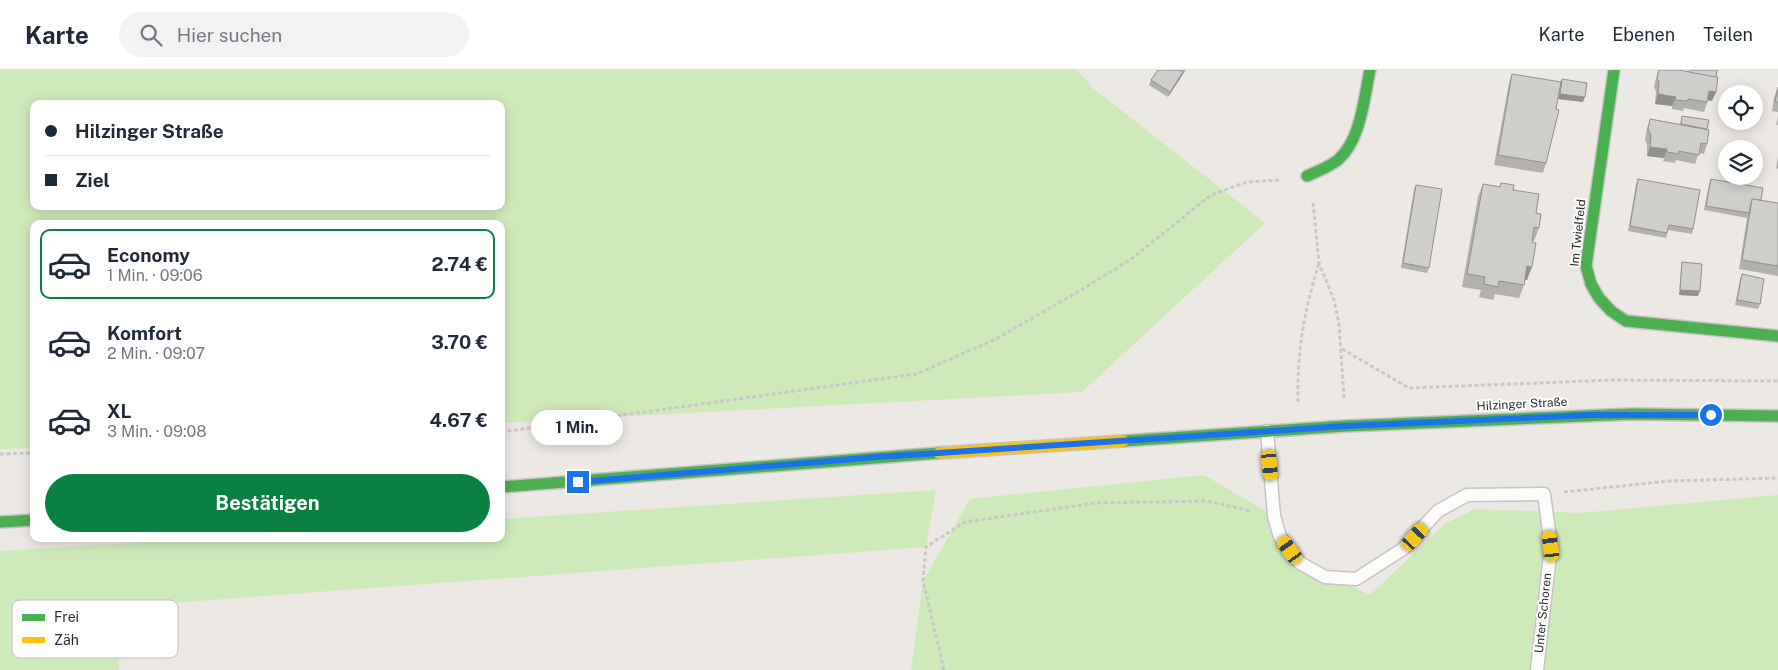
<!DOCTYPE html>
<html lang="de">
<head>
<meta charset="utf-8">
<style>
  body { margin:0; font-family:"Public Sans",sans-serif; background:#f2f2f3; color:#1f2937; height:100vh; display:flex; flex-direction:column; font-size:19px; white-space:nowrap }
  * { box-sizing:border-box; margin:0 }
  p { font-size:16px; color:#747a83 }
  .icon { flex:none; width:28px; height:28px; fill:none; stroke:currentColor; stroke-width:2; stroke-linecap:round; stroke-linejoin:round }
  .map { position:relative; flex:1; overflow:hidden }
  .sheet { position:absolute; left:30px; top:150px; width:475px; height:322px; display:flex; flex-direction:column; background:#fff; border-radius:10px; box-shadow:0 2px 12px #0003 }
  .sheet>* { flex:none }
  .guide { position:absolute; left:30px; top:30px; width:475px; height:110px; border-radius:10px; box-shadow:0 2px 12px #0003; display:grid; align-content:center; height:110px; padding:0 15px; background:#fff }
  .controls { position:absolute; left:1718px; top:15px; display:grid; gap:10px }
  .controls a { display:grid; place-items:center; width:45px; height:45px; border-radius:50%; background:#fff; box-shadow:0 2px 12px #0003; font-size:25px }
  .end { position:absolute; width:22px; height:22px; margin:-11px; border:6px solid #1a73e8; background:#fff; box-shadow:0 0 0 2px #fff }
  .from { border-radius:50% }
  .bubble { position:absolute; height:35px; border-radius:18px; background:#fff; box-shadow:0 2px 12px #0003; font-size:16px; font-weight:700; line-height:35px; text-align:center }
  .car { position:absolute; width:15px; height:30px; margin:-15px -8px; border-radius:6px; box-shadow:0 0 4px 1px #0007; background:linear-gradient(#f5c518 24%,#345 0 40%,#f5c518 0 76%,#345 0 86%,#f5c518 0) }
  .guide b { display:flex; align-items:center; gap:18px; height:48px; font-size:19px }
  .guide b+b { border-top:1px solid #e0e1e3 }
  .guide i { width:12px; height:12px; background:#1f2937 }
  ul { padding:9px 0 0; list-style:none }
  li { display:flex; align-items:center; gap:15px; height:70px; margin:0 10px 8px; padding:0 5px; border:2px solid transparent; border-radius:10px }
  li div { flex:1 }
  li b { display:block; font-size:19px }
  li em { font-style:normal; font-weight:700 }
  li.active { border-color:#0b8043 }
  li>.icon { width:45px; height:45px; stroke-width:1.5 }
  .primary-button { display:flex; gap:10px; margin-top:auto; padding:10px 15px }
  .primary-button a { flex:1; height:58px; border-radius:30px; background:#0b8043; color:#fff; font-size:20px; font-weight:700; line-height:58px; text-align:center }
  header { display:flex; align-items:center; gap:30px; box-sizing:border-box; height:70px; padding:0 25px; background:#fff; border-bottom:1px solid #e0e1e3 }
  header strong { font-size:24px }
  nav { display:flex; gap:28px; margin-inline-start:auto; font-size:18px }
  .search { width:350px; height:45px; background:#f2f2f3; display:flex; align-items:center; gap:12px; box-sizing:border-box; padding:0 18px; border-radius:28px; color:#747a83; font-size:19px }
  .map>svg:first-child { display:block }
</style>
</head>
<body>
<header>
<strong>Karte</strong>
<div class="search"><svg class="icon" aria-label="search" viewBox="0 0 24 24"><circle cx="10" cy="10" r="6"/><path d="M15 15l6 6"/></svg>Hier suchen</div>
<nav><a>Karte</a><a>Ebenen</a><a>Teilen</a></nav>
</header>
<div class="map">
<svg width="1778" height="600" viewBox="0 0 1778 600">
  <rect width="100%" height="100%" fill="#ece8e3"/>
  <g fill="#cfeab9" fill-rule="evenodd">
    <path d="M0 0H1077L1094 19 1265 153 1082 322 501 353V154H34V378L0 379ZM34 34H501V136H34Z"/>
    <path d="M1204 405 1274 446 1300 493 1370 525 1446 453 1476 439 1580 443 1778 425V600H911L923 511 970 429Z"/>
    <path d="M936 420 926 477 117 537 119 600H0V481L197 469H501V449Z"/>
  </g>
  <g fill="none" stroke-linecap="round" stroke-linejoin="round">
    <defs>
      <path id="lane" d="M1267 361 1274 446 1280 467 1300 493 1325 507 1356 509 1403 479 1438 441 1467 425 1544 424 1551 476 1537 600"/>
      <g id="fast">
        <path d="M1614 0 1586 196 1591 214 1599 228 1611 241 1626 251 1778 266"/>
        <path d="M1307 106C1318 101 1329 97 1338 90 1361 70 1364 28 1370 0"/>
        <path d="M1123 371 1346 356 1633 344 1778 346"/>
        <path d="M501 417 939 383"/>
        <path d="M0 452 34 450"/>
      </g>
      <path id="slow" d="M939 383 1123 371"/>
    </defs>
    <use href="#lane" stroke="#c5c4c4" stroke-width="15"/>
    <use href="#fast" stroke="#c5c4c4" stroke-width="14"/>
    <use href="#slow" stroke="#c5c4c4" stroke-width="14"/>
    <g stroke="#c8c8c8" stroke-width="3" stroke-dasharray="4 2.5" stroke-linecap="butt">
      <path d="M1313 133 1319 193 1334 230 1339 254 1344 328"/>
      <path d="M1342 279 1409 318 1613 310 1778 311"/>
      <path d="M1298 332C1297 281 1304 242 1319 193"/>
      <path d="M501 362 916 304 994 270 1076 223 1130 190 1211 125 1247 112 1279 110"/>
      <path d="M0 384 34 383"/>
      <path d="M1564 422 1669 411 1778 408"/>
      <path d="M944 600 923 511 926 477 965 452 1095 433 1206 431 1252 441"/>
    </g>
    <use href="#lane" stroke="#fcfcfb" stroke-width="12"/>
    <use href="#fast" stroke="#4caf50" stroke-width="11"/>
    <use href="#slow" stroke="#ffc107" stroke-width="11"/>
  </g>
  <g fill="#b3b1ae">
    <path d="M1158 0H1186L1168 27 1149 15 1151 10Z"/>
    <path d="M1658 0H1679L1689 2V0H1717L1716 7V22L1712 31 1708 30 1704 42 1684 38 1683 41 1672 39V36L1655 34 1656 22 1654 17Z"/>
    <path d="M1512 4 1560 13 1562 9 1583 32 1558 29 1546 93 1543 103 1494 95 1509 13Z"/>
    <path d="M1778 17V42L1772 41 1774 27Z"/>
    <path d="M1778 45V55H1776Z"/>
    <path d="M1682 46 1707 59V74L1704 84 1699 83 1695 94 1676 90 1675 93 1663 91 1664 88 1647 86V74L1645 70 1647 58 1650 49 1680 54Z"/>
    <path d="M1778 86V99L1776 98Z"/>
    <path d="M1638 109 1693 159 1692 164 1668 160 1666 168 1628 161 1636 114Z"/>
    <path d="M1711 109 1761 130 1778 133V206L1739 199 1747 148 1704 140 1709 114Z"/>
    <path d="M1501 113 1513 120 1536 143 1539 158 1534 171H1532L1527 210 1525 209 1524 215 1519 228 1495 224 1493 230 1479 227 1481 220 1462 217 1478 127 1483 114 1499 117Z"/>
    <path d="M1416 115 1429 198 1427 203 1401 198 1414 119Z"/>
    <path d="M1682 192 1698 226 1679 225 1681 197Z"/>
    <path d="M1742 204 1760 234 1758 239 1735 235 1740 209Z"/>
  </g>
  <g fill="#92908d">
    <path d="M1183 2 1181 7 1168 27 1170 22Z"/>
    <path d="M1709 21 1716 22 1712 31 1706 30Z"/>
    <path d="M1560 24 1585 27 1583 32 1558 29Z"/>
    <path d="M1658 24 1676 27 1672 36 1655 34Z"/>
    <path d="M1650 77 1667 79 1664 88 1647 86Z"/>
    <path d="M1527 196 1532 197 1527 210 1522 209Z"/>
    <path d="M1680 220 1700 221 1698 226 1679 225Z"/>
  </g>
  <g fill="#d0ceca" stroke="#92908d">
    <path d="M1158 0H1180L1183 2 1170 22 1151 10Z"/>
    <path d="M1659 0H1679L1718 7 1716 22 1709 21 1707 32 1688 29 1687 31 1675 30 1676 27 1658 24 1659 12 1657 8Z"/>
    <path d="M1690 0H1717L1716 7 1689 2Z"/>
    <path d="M1512 4 1561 12 1556 39 1559 40 1546 93 1498 85Z"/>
    <path d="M1562 9 1587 13 1585 27 1560 24Z"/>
    <path d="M1778 17V32H1775Z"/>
    <path d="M1682 46 1709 50 1707 59 1681 54Z"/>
    <path d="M1650 49 1709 60 1707 74 1701 73 1699 85 1679 81 1678 84 1667 82V79L1650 77 1651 65 1648 60Z"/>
    <path d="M1638 109 1700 120 1693 159 1669 155 1667 163 1630 156Z"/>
    <path d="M1711 109 1763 118 1761 130 1752 129V133H1751L1749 143 1706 136Z"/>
    <path d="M1501 113 1514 115 1513 120 1539 124 1536 143 1541 144 1539 158 1534 157 1532 172 1536 173 1532 197 1527 196 1524 215 1499 211 1498 217 1484 214 1485 207 1467 204 1483 114 1500 117Z"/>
    <path d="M1416 115 1442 119 1429 198 1403 193Z"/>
    <path d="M1752 129 1778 133V196L1742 190Z"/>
    <path d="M1682 192 1702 194 1700 221 1680 220Z"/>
    <path d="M1742 204 1764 209 1760 234 1737 230Z"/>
  </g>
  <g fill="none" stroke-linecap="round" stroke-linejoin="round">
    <path stroke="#1a73e8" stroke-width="6" d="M578 412 877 387 1346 356 1590 345H1711"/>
  </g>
  <g text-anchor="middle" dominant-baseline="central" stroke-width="4" stroke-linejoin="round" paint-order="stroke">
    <g font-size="12" fill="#2d2d2d" stroke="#fff">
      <text transform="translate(1578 163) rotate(-84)">Im Twielfeld</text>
      <text transform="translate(1522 334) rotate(-3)">Hilzinger Straße</text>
      <text transform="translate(1543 543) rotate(-84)">Unter Schoren</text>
    </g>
  </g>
  <rect x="12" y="530" width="166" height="58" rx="8" fill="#fff" stroke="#c0c0c0" stroke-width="1"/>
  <rect x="22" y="544" width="23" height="7" fill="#4caf50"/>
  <rect x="22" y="567" width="23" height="6" fill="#ffc107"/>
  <g font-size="14" fill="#2d2d2d">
    <text x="54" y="552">Frei</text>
    <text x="54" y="575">Zäh</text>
  </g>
</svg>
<div class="controls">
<a><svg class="icon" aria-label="locate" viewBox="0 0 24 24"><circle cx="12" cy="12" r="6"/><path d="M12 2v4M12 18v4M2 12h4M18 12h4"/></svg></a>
<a><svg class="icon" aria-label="layers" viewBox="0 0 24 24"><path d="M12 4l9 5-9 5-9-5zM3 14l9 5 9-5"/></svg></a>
</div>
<i class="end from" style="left:1711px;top:345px"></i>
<i class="end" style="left:578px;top:412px"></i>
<div class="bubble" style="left:531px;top:340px;width:92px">1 Min.</div>
<i class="car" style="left:1270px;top:395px;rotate:175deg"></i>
<i class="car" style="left:1415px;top:467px;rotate:42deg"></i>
<i class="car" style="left:1551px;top:476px;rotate:353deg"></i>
<i class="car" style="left:1290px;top:480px;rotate:324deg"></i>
<div class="guide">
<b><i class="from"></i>Hilzinger Straße</b>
<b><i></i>Ziel</b>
</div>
<section class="sheet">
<ul>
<li class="active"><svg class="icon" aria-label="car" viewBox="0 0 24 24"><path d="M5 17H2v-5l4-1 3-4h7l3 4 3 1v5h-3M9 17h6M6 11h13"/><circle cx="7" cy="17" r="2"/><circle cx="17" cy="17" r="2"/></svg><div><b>Economy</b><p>1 Min. · 09:06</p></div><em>2.74 €</em></li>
<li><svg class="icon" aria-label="car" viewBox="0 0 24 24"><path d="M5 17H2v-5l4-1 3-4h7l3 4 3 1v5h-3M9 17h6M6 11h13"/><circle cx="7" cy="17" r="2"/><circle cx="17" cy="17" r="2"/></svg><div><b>Komfort</b><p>2 Min. · 09:07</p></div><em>3.70 €</em></li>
<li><svg class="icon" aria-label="car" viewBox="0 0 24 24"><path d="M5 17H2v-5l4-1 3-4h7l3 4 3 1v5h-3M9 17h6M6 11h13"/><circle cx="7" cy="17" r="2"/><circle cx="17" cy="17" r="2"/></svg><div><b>XL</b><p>3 Min. · 09:08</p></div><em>4.67 €</em></li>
</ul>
<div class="primary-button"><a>Bestätigen</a></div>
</section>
</div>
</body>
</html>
